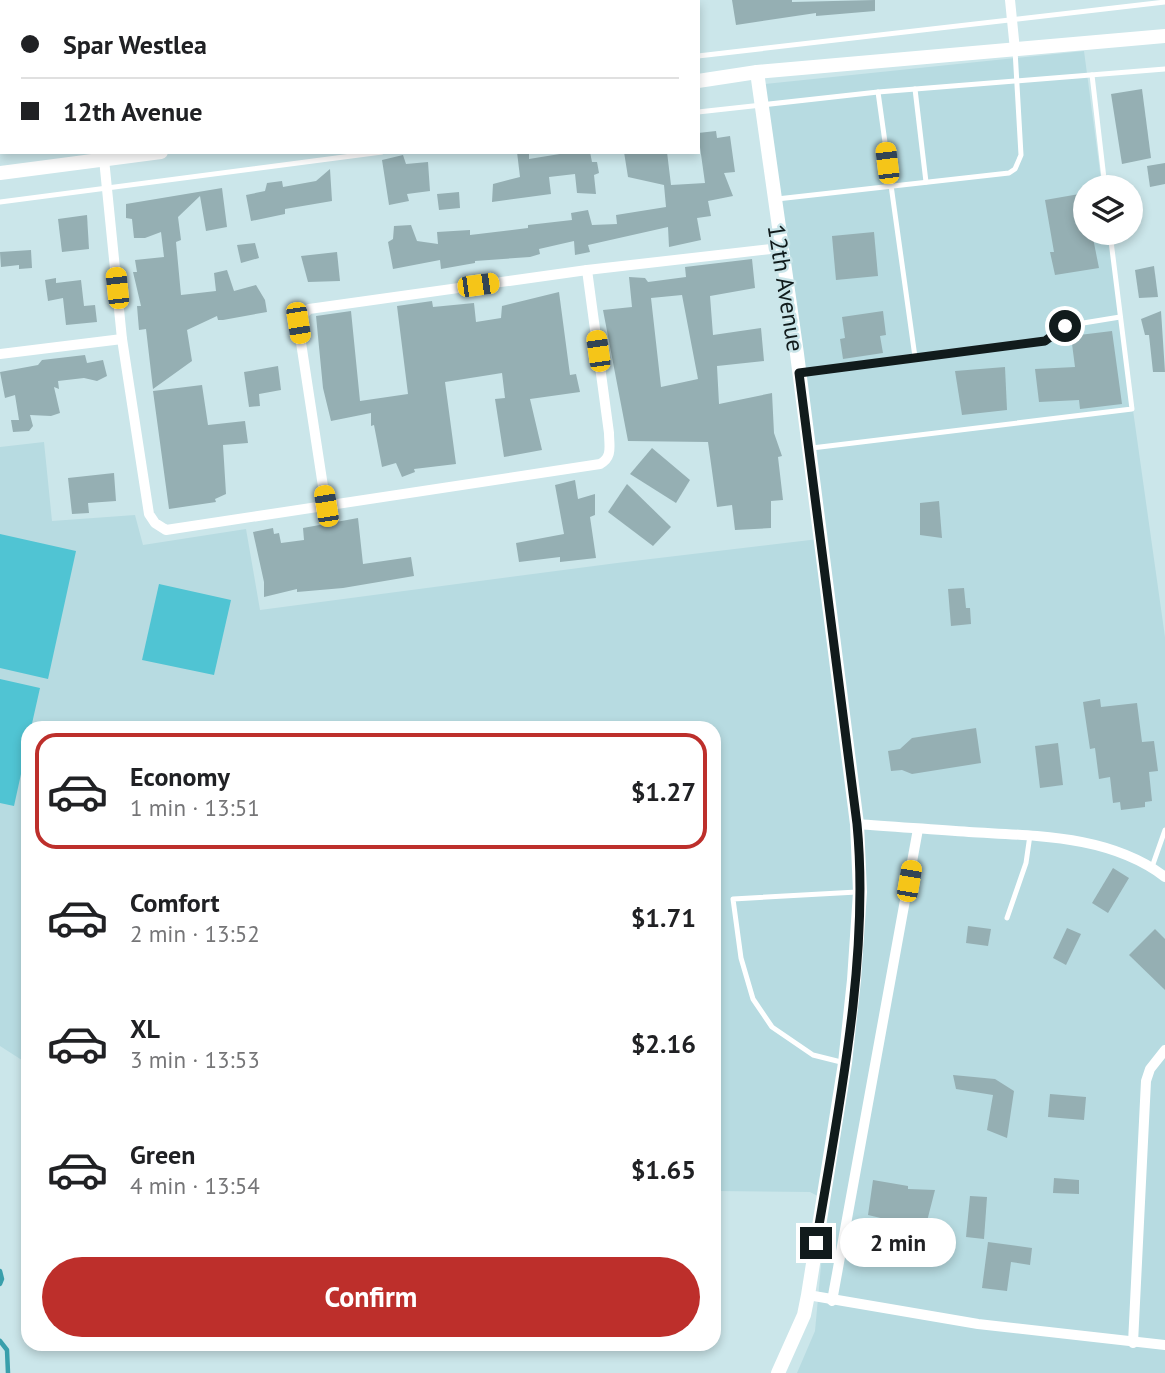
<!DOCTYPE html>
<html lang="en">
<head>
<meta charset="utf-8">
<style>
  body { margin:0; font-family:"PT Sans",sans-serif; background:#f6f6f6; color:#202124; height:100vh; display:flex; flex-direction:column; font-size:26px; white-space:nowrap }
  * { box-sizing:border-box; margin:0 }
  p { font-size:23px; color:#757577 }
  .icon { flex:none; width:38px; height:38px; fill:none; stroke:currentColor; stroke-width:2; stroke-linecap:round; stroke-linejoin:round }
  .map { position:relative; flex:1; overflow:hidden }
  .drawer { position:absolute; left:21px; top:721px; width:700px; height:630px; display:flex; flex-direction:column; background:#fff; border-radius:21px; box-shadow:0 4px 10px #0003 }
  .drawer>* { flex:none }
  .hud { position:absolute; left:0px; top:0px; width:700px; height:154px; box-shadow:0 4px 10px #0003; display:grid; align-content:center; height:154px; padding:0 21px; background:#fff }
  .buttons { position:absolute; left:1073px; top:175px; display:grid; gap:14px }
  .buttons a { display:grid; place-items:center; width:70px; height:70px; border-radius:50%; background:#fff; box-shadow:0 4px 10px #0003; font-size:35px }
  .end { position:absolute; width:32px; height:32px; margin:-16px; border:9px solid #111b1c; background:#fff; box-shadow:0 0 0 4px #fff }
  .from { border-radius:50% }
  .bubble { position:absolute; height:49px; border-radius:24px; background:#fff; box-shadow:0 4px 10px #0003; font-size:23px; font-weight:800; line-height:49px; text-align:center }
  .car { position:absolute; width:21px; height:42px; margin:-21px -10px; border-radius:9px; box-shadow:0 0 5px 2px #0007; background:linear-gradient(#f5c518 24%,#345 0 40%,#f5c518 0 76%,#345 0 86%,#f5c518 0) }
  .hud b { display:flex; align-items:center; gap:24px; height:66px; font-size:26px }
  .hud b+b { border-top:2px solid #e0e0e0 }
  .hud i { width:18px; height:18px; background:#202124 }
  ul { padding:12px 0 0; list-style:none }
  li { display:flex; align-items:center; gap:21px; height:116px; margin:0 14px 10px; padding:0 7px; border:4px solid transparent; border-radius:21px }
  li div { flex:1 }
  li b { display:block; font-size:26px }
  li em { font-style:normal; font-weight:800 }
  li.current { border-color:#bd2f2b }
  li>.icon { width:63px; height:63px; stroke-width:1.5 }
  .action { display:flex; gap:14px; margin-top:auto; padding:14px 21px }
  .action a { flex:1; height:80px; border-radius:42px; background:#bd2f2b; color:#fff; font-size:28px; font-weight:800; line-height:80px; text-align:center }
  .map>svg:first-child { display:block }
</style>
</head>
<body>
<div class="map">
<svg width="1165" height="1373" viewBox="0 0 1165 1373">
  <rect width="100%" height="100%" fill="#cbe6ea"/>
  <path fill="#b7dbe1" d="M1084 51 1102 187H1085V233H1108L1165 637V1373H797L815 1331 827 1201 810 1192 714 1191V728H28V1064L0 1046V447L44 442 52 521 135 515 143 545 246 529 260 610 617 563 827 538 765 84Z"/>
  <g fill="#50c4d3">
    <path d="M0 534 76 551 48 679 0 668Z"/>
    <path d="M159 584 231 600 214 675 142 660Z"/>
    <path d="M0 679 40 688 31 728H28V742L14 806 0 803Z"/>
  </g>
  <g fill="none" stroke-linecap="round" stroke-linejoin="round">
    <g stroke="#399fab" stroke-width="4.5">
      <path d="M0 1271 2 1279 0 1284"/>
      <path d="M0 1341 7 1350 8 1373"/>
    </g>
  </g>
  <g fill="#95afb3" fill-rule="evenodd">
    <path d="M732 0H792V2L875 0V11L816 16V13L736 25Z"/>
    <path d="M1142 89 1151 158 1122 164 1111 94Z"/>
    <path d="M716 131 717 138 730 136 735 172 724 173 733 196 708 201 711 216 697 218 701 240 669 247 668 227 588 245 590 252 575 255 574 241 539 249 540 254 530 257 475 261V263L441 269 440 260 393 269 388 242 393 239 394 226 411 225 417 241 438 244 437 232 470 230V235L528 228V225L572 220 571 213 588 210 592 225 617 224 616 215 666 207 664 185 628 177 624 152H667L671 185 705 183 698 133Z"/>
    <path d="M517 152H529V159L572 152H590L592 162H597L599 173 594 175 596 194 577 193 575 174 549 177 551 194 492 202 493 184 520 177Z"/>
    <path d="M403 155 406 164 428 162 430 191 407 194 409 201 389 205 382 160Z"/>
    <path d="M1165 163V184L1150 187 1147 166Z"/>
    <path d="M330 169 332 201 285 209V214L251 221 246 195 265 191 267 183 282 181 283 187 316 181Z"/>
    <path d="M222 188 227 227 206 231 200 196 178 217 181 240 176 242 181 295 216 291 214 273 227 270 234 291 256 285 265 300 267 312 223 320H218L217 316 187 330 192 361 153 389 146 329 139 330 137 306H141L133 272H137L135 260 164 257 161 232 145 238H134L132 219 126 218V204Z"/>
    <path d="M459 192 460 208 439 210 437 194Z"/>
    <path d="M1085 193V233H1092L1099 268 1055 275 1050 252H1054L1045 200Z"/>
    <path d="M87 215 89 249 62 252 58 219Z"/>
    <path d="M874 232 878 276 836 280 832 236Z"/>
    <path d="M255 243 259 258 241 263 237 245Z"/>
    <path d="M31 250 32 268 19 269V265L1 267 0 252Z"/>
    <path d="M337 252 340 281 308 282 301 256Z"/>
    <path d="M752 259 755 288 710 296 713 335 761 328 764 361 717 366 719 404 772 393 774 433 782 456 778 457 783 500 771 501V528L735 530 732 505 717 507 708 442 628 441 603 310 632 307 629 277 645 278 648 282 686 277 685 267ZM682 295 698 379 661 387 651 298Z"/>
    <path d="M1154 266 1158 297 1139 298 1135 270Z"/>
    <path d="M56 278V283L81 280 84 306 95 305 97 322 66 325 63 298 48 301 45 280Z"/>
    <path d="M559 292 570 375 576 374 580 392 530 399 542 450 504 457 495 399 505 398 502 373 445 382 456 464 414 469 415 472 402 477 396 463 382 467 374 425 371 426V413L331 421 323 388 316 316 351 311 360 401 408 394 397 306 432 301 433 307 474 303 476 322 501 318 502 306Z"/>
    <path d="M883 311 886 335 880 336 883 353 843 359 840 339 845 338 842 317Z"/>
    <path d="M1161 311 1165 372H1153L1149 335H1145L1141 319Z"/>
    <path d="M1112 331 1122 404 1080 409 1079 400 1039 402 1035 369 1075 367 1071 336Z"/>
    <path d="M85 355 87 363 103 360 107 376 97 381 84 378 58 381 59 389 54 387 60 413 51 416 30 415 33 426 29 431 13 432 11 420H19L15 395 5 398 0 372 38 365 42 360Z"/>
    <path d="M278 366 281 390 259 394 260 406 249 407 244 372Z"/>
    <path d="M1005 367 1007 410 962 415 955 371Z"/>
    <path d="M202 385 208 425 245 421 248 443 223 445 226 494 215 499 216 502 169 509 153 391Z"/>
    <path d="M652 448 690 480 676 503 630 474Z"/>
    <path d="M114 473 116 501 88 503 89 513 72 514 68 478Z"/>
    <path d="M575 480 578 499 595 494V515L590 517 596 558 560 562V557L519 562 516 543 564 534 555 485Z"/>
    <path d="M627 484 671 527 653 546 608 512Z"/>
    <path d="M939 501 942 538 920 535V503Z"/>
    <path d="M358 518 363 564 411 557 414 576 343 588 297 592V589L264 597V582L253 532 273 528 274 534 279 533 281 543 304 540 303 528Z"/>
    <path d="M964 588 966 608H970L971 624 951 626 948 589Z"/>
    <path d="M1100 699 1101 707 1137 703 1142 742 1154 741 1158 771 1149 772 1152 801 1145 802V807L1121 810 1120 802 1113 803 1110 777 1099 779 1095 748 1090 749 1083 702Z"/>
    <path d="M976 728 981 763 912 774 902 770 891 771 888 751 900 749 912 738Z"/>
    <path d="M1058 743 1063 785 1040 788 1035 746Z"/>
    <path d="M1113 868 1129 878 1108 913 1092 903Z"/>
    <path d="M968 926 991 929 988 946 966 943Z"/>
    <path d="M1067 928 1081 934 1066 965 1053 958Z"/>
    <path d="M1155 929 1165 939V990L1129 955Z"/>
    <path d="M953 1075 995 1079 1014 1091 1007 1138 987 1130 993 1095 956 1089Z"/>
    <path d="M1050 1094 1086 1097 1084 1120 1048 1117Z"/>
    <path d="M1054 1178 1079 1180V1194L1053 1193Z"/>
    <path d="M873 1180 908 1186V1189L935 1190 926 1225 913 1223 908 1240 895 1244 899 1228 910 1225 868 1215Z"/>
    <path d="M970 1196 987 1197 984 1239 966 1237Z"/>
    <path d="M862 1236H878L882 1248 875 1251 873 1259 858 1255Z"/>
    <path d="M988 1242 1032 1248 1030 1265 1011 1262 1007 1291 982 1288Z"/>
  </g>
  <g fill="none" stroke-linecap="round" stroke-linejoin="round">
    <g stroke="#fff" stroke-width="5">
      <path d="M698 56 1165 2"/>
      <path d="M1092 75 1105 187"/>
      <path d="M915 89 926 182"/>
      <path d="M878 92 915 357"/>
      <path d="M698 112 878 92 1165 69"/>
      <path d="M0 141H2"/>
      <path d="M777 199 1009 173 1015 169 1021 155 1015 50"/>
      <path d="M0 202 382 152"/>
      <path d="M802 372 1045 341 1065 326 1120 317"/>
      <path d="M812 448 1132 409 1110 233"/>
      <path d="M1152 867 1165 830"/>
      <path d="M1007 918 1026 863 1030 835"/>
      <path d="M845 1063 813 1055 772 1027 753 999 741 958 733 899 857 892"/>
    </g>
    <g stroke="#fff" stroke-width="10">
      <path d="M372 0V2"/>
      <path d="M1010 0 1015 50"/>
      <path d="M104 159 122 339 149 514 155 523 166 530 600 464C613 457 609 446 609 433L587 270"/>
      <path d="M0 354 122 339"/>
      <path d="M326 506 298 323 300 318 309 309 587 270 780 248"/>
      <path d="M857 824C894 827 932 829 969 832 1036 836 1110 835 1165 877"/>
      <path d="M808 1295 978 1324 1165 1345"/>
      <path d="M832 1301 918 829"/>
      <path d="M1133 1343 1146 1081 1150 1069 1165 1050"/>
    </g>
    <g stroke="#fff" stroke-width="14">
      <path d="M757 72 797 354 857 824 860 892 854 980 845 1063 808 1295 804 1315 778 1373"/>
      <path d="M698 81 757 72 1165 36"/>
      <path d="M0 173 161 152"/>
    </g>
  </g>
  <g fill="none" stroke-linecap="round" stroke-linejoin="round">
    <path stroke="#111b1c" stroke-width="9" d="M816 1243C838 1111 870 957 857 824L799 373 1045 341 1065 326"/>
  </g>
  <g text-anchor="middle" dominant-baseline="central" stroke-width="5" stroke-linejoin="round" paint-order="stroke">
    <g font-size="24" fill="#111b1c" stroke="#cbe6ea">
      <text transform="translate(786 288) rotate(81)">12th Avenue</text>
    </g>
  </g>
</svg>
<div class="buttons">
<a><svg class="icon" aria-label="layers" viewBox="0 0 24 24"><path d="M12 4l9 5-9 5-9-5zM3 14l9 5 9-5"/></svg></a>
</div>
<i class="end from" style="left:1065px;top:326px"></i>
<i class="end" style="left:816px;top:1243px"></i>
<div class="bubble" style="left:840px;top:1218px;width:116px">2 min</div>
<i class="car" style="left:887px;top:163px;rotate:353deg"></i>
<i class="car" style="left:478px;top:285px;rotate:82deg"></i>
<i class="car" style="left:117px;top:288px;rotate:354deg"></i>
<i class="car" style="left:298px;top:323px;rotate:171deg"></i>
<i class="car" style="left:598px;top:351px;rotate:352deg"></i>
<i class="car" style="left:326px;top:506px;rotate:351deg"></i>
<i class="car" style="left:909px;top:881px;rotate:10deg"></i>
<div class="hud">
<b><i class="from"></i>Spar Westlea</b>
<b><i></i>12th Avenue</b>
</div>
<section class="drawer">
<ul>
<li class="current"><svg class="icon" aria-label="car" viewBox="0 0 24 24"><path d="M5 17H2v-5l4-1 3-4h7l3 4 3 1v5h-3M9 17h6M6 11h13"/><circle cx="7" cy="17" r="2"/><circle cx="17" cy="17" r="2"/></svg><div><b>Economy</b><p>1 min · 13:51</p></div><em>$1.27</em></li>
<li><svg class="icon" aria-label="car" viewBox="0 0 24 24"><path d="M5 17H2v-5l4-1 3-4h7l3 4 3 1v5h-3M9 17h6M6 11h13"/><circle cx="7" cy="17" r="2"/><circle cx="17" cy="17" r="2"/></svg><div><b>Comfort</b><p>2 min · 13:52</p></div><em>$1.71</em></li>
<li><svg class="icon" aria-label="car" viewBox="0 0 24 24"><path d="M5 17H2v-5l4-1 3-4h7l3 4 3 1v5h-3M9 17h6M6 11h13"/><circle cx="7" cy="17" r="2"/><circle cx="17" cy="17" r="2"/></svg><div><b>XL</b><p>3 min · 13:53</p></div><em>$2.16</em></li>
<li><svg class="icon" aria-label="car" viewBox="0 0 24 24"><path d="M5 17H2v-5l4-1 3-4h7l3 4 3 1v5h-3M9 17h6M6 11h13"/><circle cx="7" cy="17" r="2"/><circle cx="17" cy="17" r="2"/></svg><div><b>Green</b><p>4 min · 13:54</p></div><em>$1.65</em></li>
</ul>
<div class="action"><a>Confirm</a></div>
</section>
</div>
</body>
</html>
